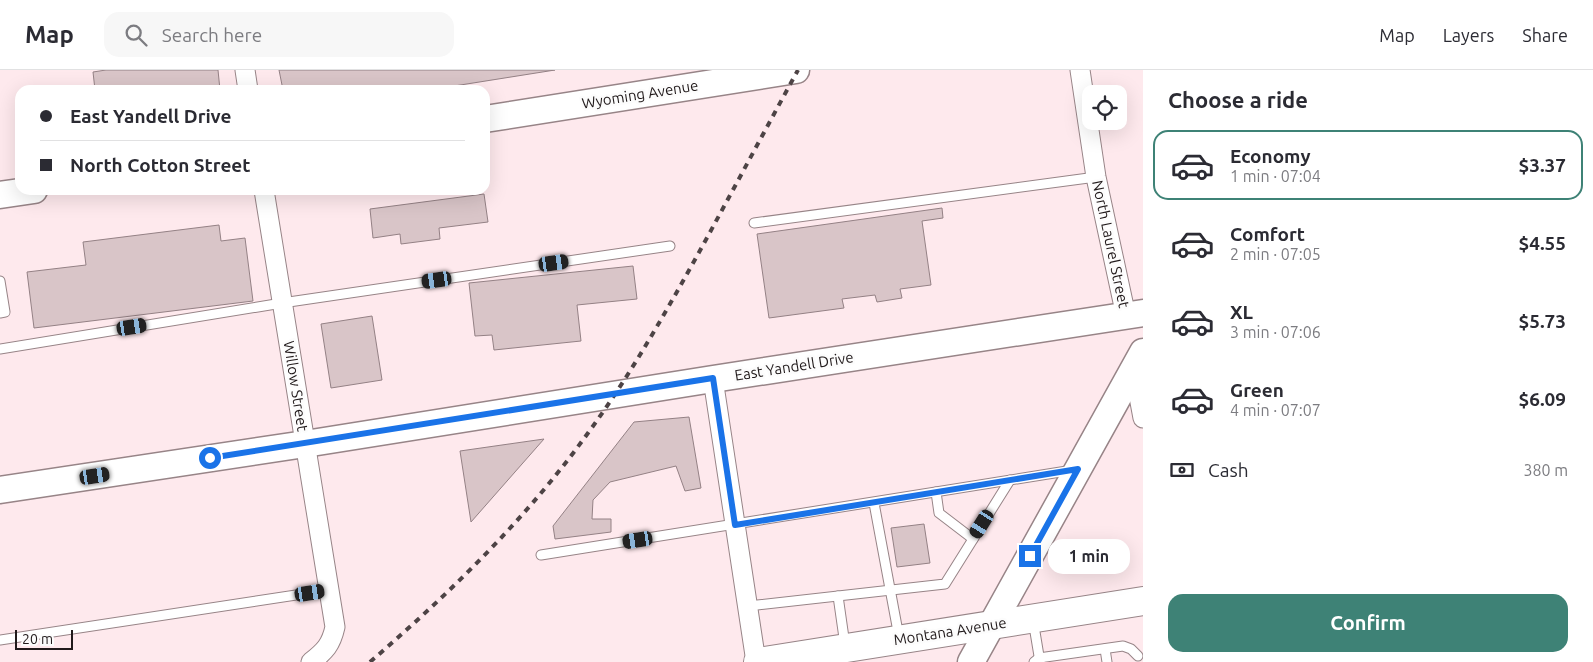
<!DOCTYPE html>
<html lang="en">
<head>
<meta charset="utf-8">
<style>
  body { margin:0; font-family:Ubuntu,sans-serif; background:#f7f7f7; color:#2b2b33; height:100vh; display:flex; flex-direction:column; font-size:19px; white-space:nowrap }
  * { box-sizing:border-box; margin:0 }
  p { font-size:16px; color:#7c7c81 }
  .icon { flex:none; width:28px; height:28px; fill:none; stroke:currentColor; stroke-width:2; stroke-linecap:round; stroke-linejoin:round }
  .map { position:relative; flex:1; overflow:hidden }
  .sheet { display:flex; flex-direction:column; background:#fff; width:450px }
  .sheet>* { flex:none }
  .hud { position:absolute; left:15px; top:15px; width:475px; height:110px; border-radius:15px; box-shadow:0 5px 20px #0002; display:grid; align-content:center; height:110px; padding:0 25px; background:#fff }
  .fabs { position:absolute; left:1082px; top:15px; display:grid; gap:10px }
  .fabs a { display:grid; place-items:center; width:45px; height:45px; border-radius:10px; background:#fff; box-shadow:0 5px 20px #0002; font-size:25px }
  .scale { position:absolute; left:15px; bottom:12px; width:58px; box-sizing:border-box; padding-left:5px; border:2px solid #211a1b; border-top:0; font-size:14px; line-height:18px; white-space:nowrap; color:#211a1b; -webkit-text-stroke:4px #fcfcfc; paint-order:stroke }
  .end { position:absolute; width:22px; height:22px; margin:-11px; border:6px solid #1a73e8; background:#fff; box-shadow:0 0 0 2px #fff }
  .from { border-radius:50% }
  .bubble { position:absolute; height:35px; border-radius:15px; background:#fff; box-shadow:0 5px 20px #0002; font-size:16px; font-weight:700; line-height:35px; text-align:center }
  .car { position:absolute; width:15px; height:30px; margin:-15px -8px; border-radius:6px; box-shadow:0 0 4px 1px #0007; background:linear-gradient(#222 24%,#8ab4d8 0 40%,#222 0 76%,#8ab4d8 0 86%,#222 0) }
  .hud b { display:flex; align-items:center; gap:18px; height:48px; font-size:19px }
  .hud b+b { border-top:1px solid #e1e1e2 }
  .hud i { width:12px; height:12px; background:#2b2b33 }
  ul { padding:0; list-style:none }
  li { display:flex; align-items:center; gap:15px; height:70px; margin:0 10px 8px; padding:0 15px; border:2px solid transparent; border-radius:15px }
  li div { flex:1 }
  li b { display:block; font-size:19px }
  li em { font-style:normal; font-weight:700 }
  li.on { border-color:#3e8276 }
  li>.icon { width:45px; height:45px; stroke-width:1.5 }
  h2 { padding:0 25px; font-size:22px; line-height:60px }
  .pay { display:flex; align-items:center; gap:12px; height:55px; padding:0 25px; font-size:19px }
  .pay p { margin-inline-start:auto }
  .action { display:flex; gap:10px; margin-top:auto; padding:10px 25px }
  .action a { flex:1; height:58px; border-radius:15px; background:#3e8276; color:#fff; font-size:20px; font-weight:700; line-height:58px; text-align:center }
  header { display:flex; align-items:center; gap:30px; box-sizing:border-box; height:70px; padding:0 25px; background:#fff; border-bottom:1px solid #e1e1e2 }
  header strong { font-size:24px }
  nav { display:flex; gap:28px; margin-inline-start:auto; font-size:18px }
  .search { width:350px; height:45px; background:#f7f7f7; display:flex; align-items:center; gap:12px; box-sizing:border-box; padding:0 18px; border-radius:15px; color:#7c7c81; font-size:19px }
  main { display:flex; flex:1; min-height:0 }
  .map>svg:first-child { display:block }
</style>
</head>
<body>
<header>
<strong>Map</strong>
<div class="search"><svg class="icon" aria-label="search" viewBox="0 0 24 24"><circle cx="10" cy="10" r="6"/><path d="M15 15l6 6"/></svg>Search here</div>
<nav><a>Map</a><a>Layers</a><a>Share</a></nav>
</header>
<main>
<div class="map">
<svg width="1143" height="592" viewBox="0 0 1143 592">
  <rect width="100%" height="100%" fill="#fee9ed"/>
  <g fill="#d9c5c8" stroke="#948185">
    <path d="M106 0H218L220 20H95L93 2Z"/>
    <path d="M279 0H555L429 20H283Z"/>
    <path d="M484 124 488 152 439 158 440 169 401 174 400 164 373 168 370 139Z"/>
    <path d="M942 138 943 148 922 151 931 215 900 219 902 228 877 232 875 225 842 229 844 238 769 248 757 164Z"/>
    <path d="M219 155 221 171 245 168 253 231 34 258 27 202 86 195 83 172Z"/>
    <path d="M633 196 637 229 577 235 581 271 494 280 492 265 475 266 469 213Z"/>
    <path d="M372 246 382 310 331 318 321 254Z"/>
    <path d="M689 347 701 418 685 421 676 396 610 412 593 430 592 449H611V462L555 469 553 456 634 352Z"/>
    <path d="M544 369 471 452 460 381Z"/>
    <path d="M924 454 930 493 897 497 891 458Z"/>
  </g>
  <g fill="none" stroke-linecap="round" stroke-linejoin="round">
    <defs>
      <g id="lane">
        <path d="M754 153 1096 107"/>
        <path d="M0 211 5 242 0 243"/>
        <path d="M0 279 282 233 670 176"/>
        <path d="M936 422 939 443 973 469"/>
        <path d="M874 433 899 567"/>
        <path d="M541 485 1073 400"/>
        <path d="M838 526 845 575"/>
        <path d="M748 536 945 514 1010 410"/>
        <path d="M1033 550 1040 592"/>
        <path d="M0 570 329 520"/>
        <path d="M1105 579 1107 592"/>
        <path d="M1034 592 1039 588 1123 576 1131 579 1138 586"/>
      </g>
      <g id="street">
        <path d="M245 0 248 20"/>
        <path d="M1080 0 1096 107 1126 246"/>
        <path d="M264 120 335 557C331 575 325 581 311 592"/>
        <path d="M1134 300 1143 348"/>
        <path d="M713 309 756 592"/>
      </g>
      <g id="secondary">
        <path d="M485 49 796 0"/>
        <path d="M0 125 34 120"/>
        <path d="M0 420 305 374 713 309 1143 243"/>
        <path d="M971 592 1143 282"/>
      </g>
      <path id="primary" d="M758 592 1143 531"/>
    </defs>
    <use href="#lane" stroke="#978487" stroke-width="11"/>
    <use href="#street" stroke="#978487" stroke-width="21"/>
    <use href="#secondary" stroke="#978487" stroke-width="29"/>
    <use href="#primary" stroke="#978487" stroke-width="30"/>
    <use href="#lane" stroke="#fff" stroke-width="9"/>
    <use href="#street" stroke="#fff" stroke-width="19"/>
    <use href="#secondary" stroke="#fff" stroke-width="26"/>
    <use href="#primary" stroke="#fff" stroke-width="28"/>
    <path stroke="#4d4345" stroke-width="4" stroke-dasharray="6 6" stroke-linecap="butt" d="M370 592C450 523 526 449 588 363 629 307 663 247 697 186 731 124 764 62 798 0"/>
  </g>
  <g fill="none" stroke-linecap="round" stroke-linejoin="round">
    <path stroke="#1a73e8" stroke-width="6" d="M210 388 713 308 735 455 1078 399 1030 486"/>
  </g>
  <g text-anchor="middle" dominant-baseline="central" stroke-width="5" stroke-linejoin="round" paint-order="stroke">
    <g font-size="15" fill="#211a1b" stroke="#fcfcfc">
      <text transform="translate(640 24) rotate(-9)">Wyoming Avenue</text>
      <text transform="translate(1111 174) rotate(78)">North Laurel Street</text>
      <text transform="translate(794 296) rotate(-9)">East Yandell Drive</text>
      <text transform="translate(296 316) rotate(81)">Willow Street</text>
      <text transform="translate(950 561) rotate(-9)">Montana Avenue</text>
    </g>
  </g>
</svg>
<div class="fabs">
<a><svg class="icon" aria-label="locate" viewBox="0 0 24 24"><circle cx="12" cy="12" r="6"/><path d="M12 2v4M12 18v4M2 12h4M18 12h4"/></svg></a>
</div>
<div class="scale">20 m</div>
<i class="end from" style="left:210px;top:388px"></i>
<i class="end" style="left:1030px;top:486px"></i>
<div class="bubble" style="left:1048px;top:469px;width:82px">1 min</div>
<i class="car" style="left:554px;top:193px;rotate:82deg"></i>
<i class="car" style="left:437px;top:210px;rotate:262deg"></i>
<i class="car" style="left:132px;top:257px;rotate:81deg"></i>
<i class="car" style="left:95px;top:406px;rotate:81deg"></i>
<i class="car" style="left:982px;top:454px;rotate:212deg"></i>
<i class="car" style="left:638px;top:470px;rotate:261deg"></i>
<i class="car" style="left:310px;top:523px;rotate:81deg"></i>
<div class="hud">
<b><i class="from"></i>East Yandell Drive</b>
<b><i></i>North Cotton Street</b>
</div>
</div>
<section class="sheet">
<h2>Choose a ride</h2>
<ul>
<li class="on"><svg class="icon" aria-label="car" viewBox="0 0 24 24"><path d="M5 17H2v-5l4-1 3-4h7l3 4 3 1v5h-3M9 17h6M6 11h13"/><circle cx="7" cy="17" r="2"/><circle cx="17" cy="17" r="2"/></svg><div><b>Economy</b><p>1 min · 07:04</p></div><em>$3.37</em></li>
<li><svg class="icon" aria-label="car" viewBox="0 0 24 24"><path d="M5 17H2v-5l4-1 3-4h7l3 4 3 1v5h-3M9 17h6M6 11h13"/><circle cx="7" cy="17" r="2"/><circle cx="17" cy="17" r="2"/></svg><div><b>Comfort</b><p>2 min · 07:05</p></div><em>$4.55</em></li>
<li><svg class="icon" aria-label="car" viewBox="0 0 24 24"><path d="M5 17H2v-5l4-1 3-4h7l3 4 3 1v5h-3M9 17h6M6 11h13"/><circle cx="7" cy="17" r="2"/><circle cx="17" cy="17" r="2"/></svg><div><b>XL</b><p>3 min · 07:06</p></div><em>$5.73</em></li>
<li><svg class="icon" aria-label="car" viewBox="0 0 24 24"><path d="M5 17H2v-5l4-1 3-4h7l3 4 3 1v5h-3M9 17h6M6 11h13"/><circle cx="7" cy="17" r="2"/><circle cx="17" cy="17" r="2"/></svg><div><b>Green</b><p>4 min · 07:07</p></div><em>$6.09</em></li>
</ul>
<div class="pay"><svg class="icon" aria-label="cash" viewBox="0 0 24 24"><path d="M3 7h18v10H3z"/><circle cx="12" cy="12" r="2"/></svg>Cash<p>380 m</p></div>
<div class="action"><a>Confirm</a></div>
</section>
</main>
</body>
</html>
